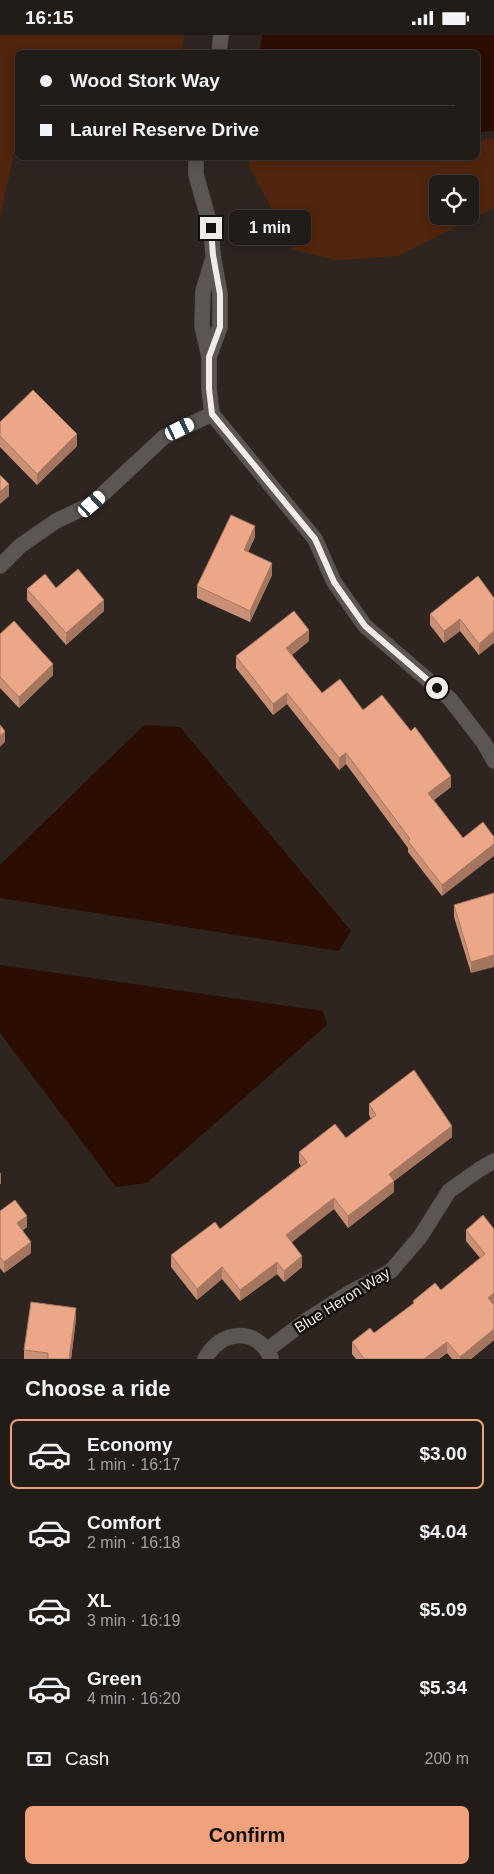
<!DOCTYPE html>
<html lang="en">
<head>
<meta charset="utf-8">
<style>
  body { margin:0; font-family:Arial,sans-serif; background:#2e2926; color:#f1f3f6; height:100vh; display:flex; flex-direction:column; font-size:19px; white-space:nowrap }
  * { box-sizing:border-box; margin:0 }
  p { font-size:16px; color:#a2a1a2 }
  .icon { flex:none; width:28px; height:28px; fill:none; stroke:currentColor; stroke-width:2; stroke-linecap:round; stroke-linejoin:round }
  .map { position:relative; height:1324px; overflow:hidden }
  .sheet { display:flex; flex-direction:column; background:#221c19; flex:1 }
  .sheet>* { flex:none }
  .guide { position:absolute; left:15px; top:15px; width:465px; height:110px; border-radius:8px; box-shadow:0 2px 12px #0003,0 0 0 1px #3f3a38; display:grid; align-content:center; height:110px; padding:0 25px; background:#221c19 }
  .buttons { position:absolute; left:429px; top:140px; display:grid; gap:10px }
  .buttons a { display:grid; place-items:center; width:50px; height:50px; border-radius:8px; background:#221c19; box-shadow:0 2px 12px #0003,0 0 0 1px #3f3a38; font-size:25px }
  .end { position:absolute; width:22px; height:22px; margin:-11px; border:6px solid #f1ebe8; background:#111; box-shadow:0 0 0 2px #111 }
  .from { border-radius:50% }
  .bubble { position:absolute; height:35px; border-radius:8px; background:#221c19; box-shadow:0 2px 12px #0003,0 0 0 1px #3f3a38; font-size:16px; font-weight:700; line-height:35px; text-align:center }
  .car { position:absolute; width:15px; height:30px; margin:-15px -8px; border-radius:6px; box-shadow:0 0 4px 1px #0007; background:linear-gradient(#fff 24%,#345 0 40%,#fff 0 76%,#345 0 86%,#fff 0) }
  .guide b { display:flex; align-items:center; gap:18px; height:48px; font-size:19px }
  .guide b+b { border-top:1px solid #3f3a38 }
  .guide i { width:12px; height:12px; background:#f1f3f6 }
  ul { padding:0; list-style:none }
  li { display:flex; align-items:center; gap:15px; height:70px; margin:0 10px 8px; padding:0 15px; border:2px solid transparent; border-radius:8px }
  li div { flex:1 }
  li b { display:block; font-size:19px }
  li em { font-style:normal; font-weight:700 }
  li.current { border-color:#f1a17c }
  li>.icon { width:45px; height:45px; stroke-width:1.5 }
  h2 { padding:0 25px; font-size:22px; line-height:60px }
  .pay { display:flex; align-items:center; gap:12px; height:55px; padding:0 25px; font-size:19px }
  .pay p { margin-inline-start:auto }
  .cta { display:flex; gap:10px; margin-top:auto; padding:10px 25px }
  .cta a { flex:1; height:58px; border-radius:8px; background:#f1a17c; color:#111; font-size:20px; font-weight:700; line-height:58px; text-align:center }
  .status { display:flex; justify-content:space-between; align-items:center; height:35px; padding:0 25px; background:#221c19; direction:ltr }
  .status svg { height:14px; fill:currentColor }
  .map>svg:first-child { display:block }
</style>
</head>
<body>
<div class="status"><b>16:15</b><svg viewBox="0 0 49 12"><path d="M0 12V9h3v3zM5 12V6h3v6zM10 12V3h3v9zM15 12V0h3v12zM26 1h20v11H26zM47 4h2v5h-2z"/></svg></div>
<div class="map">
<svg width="494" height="1324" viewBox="0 0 494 1324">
  <rect width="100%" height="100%" fill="#2e2521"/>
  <g fill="#51250d" fill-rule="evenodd">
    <path d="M0 0H184L182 17 18 18 17 104 0 183Z"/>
    <path d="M494 103V173L398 221 336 225 293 215 250 133 248 123 478 122V105ZM438 149H470V181H438Z"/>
  </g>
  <g fill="#2b0d01">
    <path d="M262 0H494V96L478 97V18L260 17Z"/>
    <path d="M144 690 180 692 351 896 339 916 0 863V830Z"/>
    <path d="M0 930 323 976 327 990 147 1148 116 1152 0 998Z"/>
  </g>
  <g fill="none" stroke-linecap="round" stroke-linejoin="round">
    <defs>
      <g id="minor">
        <path d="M219 18 221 0"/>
        <path d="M196 122V140L211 193 213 220 220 259V292L209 322"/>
        <path d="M212 379 315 504 334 547 365 591 450 664 484 708 494 726"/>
        <path d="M212 379 209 354V322L202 291 203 256 213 223"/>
        <path d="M0 531 20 511 56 486 92 469 164 402 212 379"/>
        <path d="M267 1315 307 1285 349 1258 391 1236 420 1202 449 1156 480 1134 494 1126"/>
        <path d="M205 1324C220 1295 256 1291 271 1323"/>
      </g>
    </defs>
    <use href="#minor" stroke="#49413d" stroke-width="16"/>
    <use href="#minor" stroke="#5b5654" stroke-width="15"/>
  </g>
  <g fill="#ca9075">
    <path d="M0 387 77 411 37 450 0 412Z"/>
    <path d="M255 502 248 517 272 540 250 587 197 563V551Z"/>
    <path d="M56 553 104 576 66 610 27 565V554Z"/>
    <path d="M494 563 479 620 460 596 444 608 430 590V579Z"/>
    <path d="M0 599 53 640 19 673 0 653Z"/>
    <path d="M309 606 292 620 322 658 363 675 451 752 434 765 463 803 442 861 408 817V813L346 729 339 735 287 669 273 680 236 633V621Z"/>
    <path d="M494 858 471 938 454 882V870Z"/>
    <path d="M369 1069 452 1102 394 1146V1157L348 1193 334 1174 291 1207 302 1232 284 1247 277 1239 240 1266 222 1244 197 1265 171 1232V1220L220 1194 301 1131 299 1128V1117L346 1103 371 1084 369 1080Z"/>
    <path d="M0 1176 27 1192 23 1195 31 1218 4 1238 0 1233Z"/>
    <path d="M494 1194V1305L471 1324H452L447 1318 439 1324H356L352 1319V1307L374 1298 413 1270V1266L441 1255 480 1223 466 1206V1195Z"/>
    <path d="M76 1284 71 1324H24V1315Z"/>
  </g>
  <g fill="#a4755f">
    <path d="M77 399V411L37 450V439Z"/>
    <path d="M9 449V461L0 469V457Z"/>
    <path d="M255 491V502L244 526V515Z"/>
    <path d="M272 528V540L250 587V576Z"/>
    <path d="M104 565V576L66 610V598Z"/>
    <path d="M460 584V596L444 608V596Z"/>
    <path d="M309 595V606L286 624V613Z"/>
    <path d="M494 596V608L479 620V609Z"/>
    <path d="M53 629V640L19 673V662Z"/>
    <path d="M287 658V669L273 680V669Z"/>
    <path d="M5 696V707L0 712V701Z"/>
    <path d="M346 718V729L339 735V723Z"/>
    <path d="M451 741V752L428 769V758Z"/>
    <path d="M494 809V821L442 861V850Z"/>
    <path d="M494 920V932L471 938V927Z"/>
    <path d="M452 1091V1102L394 1146V1157L348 1193V1181L389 1139Z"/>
    <rect x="0" y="1138" width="1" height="11"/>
    <path d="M334 1163V1174L286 1212V1200Z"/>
    <path d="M27 1181V1192L17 1200V1188Z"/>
    <path d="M31 1207V1218L4 1238V1227Z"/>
    <path d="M302 1221V1232L284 1247V1236Z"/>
    <path d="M277 1227V1239L240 1266V1255Z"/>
    <path d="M222 1232V1244L197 1265V1254Z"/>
    <path d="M494 1258V1270L488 1275V1263Z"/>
    <path d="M76 1273V1284L71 1324H69Z"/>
    <path d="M494 1294V1305L471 1324H460V1322Z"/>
    <path d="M447 1307V1318L439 1324H424Z"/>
  </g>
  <g fill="#eba788" stroke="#a4755f">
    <path d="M33 355 77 399 37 439 0 401V387Z"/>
    <path d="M0 440 9 449 0 457Z"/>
    <path d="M231 480 255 491 244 515 272 528 250 576 197 551Z"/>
    <path d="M78 534 104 565 66 598 27 554 45 539 56 553Z"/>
    <path d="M478 541 494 563V596L479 609 460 584 444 596 430 579Z"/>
    <path d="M294 576 309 595 286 613 322 658 340 644 363 675 382 660 411 696 415 692 451 741 428 758 463 803 483 787 494 802V809L442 850 408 806 410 804 346 718 339 723 287 658 273 669 236 621Z"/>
    <path d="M14 586 53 629 19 662 0 642V599Z"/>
    <path d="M0 690 5 696 0 701Z"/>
    <path d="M494 858V920L471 927 454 870Z"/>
    <path d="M414 1035 452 1091 389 1139 394 1146 348 1181 334 1163 286 1200 302 1221 284 1236 277 1227 240 1255 222 1232 197 1254 171 1220 215 1187 220 1194 307 1127 299 1117 335 1089 346 1103 376 1080 369 1069Z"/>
    <path d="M15 1165 27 1181 17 1188 31 1207 4 1227 0 1222V1176Z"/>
    <path d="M483 1180 494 1194V1258L488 1263 494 1270V1294L460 1322 447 1307 424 1324H364L352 1307 370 1293 374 1298 414 1268 413 1266 435 1248 441 1255 485 1219 466 1195Z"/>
    <path d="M31 1267 76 1273 69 1324H48V1318L24 1315Z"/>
  </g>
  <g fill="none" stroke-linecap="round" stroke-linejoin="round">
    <path stroke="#f1ebe8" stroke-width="6" d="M211 193 213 220 220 259V292L209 322V354L212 379 315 504 334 547 365 591 437 653"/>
  </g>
  <g text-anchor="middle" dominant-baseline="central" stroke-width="5" stroke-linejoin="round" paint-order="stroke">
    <g font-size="15" fill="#f1ebe8" stroke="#130f0d">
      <text transform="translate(342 1265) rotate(-32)">Blue Heron Way</text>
    </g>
  </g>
</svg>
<div class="buttons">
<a><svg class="icon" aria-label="locate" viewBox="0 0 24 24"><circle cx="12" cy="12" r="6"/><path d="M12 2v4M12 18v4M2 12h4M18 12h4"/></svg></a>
</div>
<i class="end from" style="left:437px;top:653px"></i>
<i class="end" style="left:211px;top:193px"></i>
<div class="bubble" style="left:229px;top:175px;width:82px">1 min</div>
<i class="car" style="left:180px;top:394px;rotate:64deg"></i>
<i class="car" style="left:92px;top:469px;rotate:48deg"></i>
<div class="guide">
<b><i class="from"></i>Wood Stork Way</b>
<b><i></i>Laurel Reserve Drive</b>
</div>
</div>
<section class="sheet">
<h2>Choose a ride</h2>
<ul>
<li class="current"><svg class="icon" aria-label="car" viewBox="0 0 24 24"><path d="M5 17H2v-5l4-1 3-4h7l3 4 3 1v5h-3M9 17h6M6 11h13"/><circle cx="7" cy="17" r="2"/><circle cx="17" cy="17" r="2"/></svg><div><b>Economy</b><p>1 min · 16:17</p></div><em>$3.00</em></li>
<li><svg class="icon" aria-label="car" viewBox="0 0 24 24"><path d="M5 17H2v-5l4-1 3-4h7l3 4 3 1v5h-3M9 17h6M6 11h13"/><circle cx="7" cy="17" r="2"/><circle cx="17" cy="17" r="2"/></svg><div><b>Comfort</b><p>2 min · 16:18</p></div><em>$4.04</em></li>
<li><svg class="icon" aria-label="car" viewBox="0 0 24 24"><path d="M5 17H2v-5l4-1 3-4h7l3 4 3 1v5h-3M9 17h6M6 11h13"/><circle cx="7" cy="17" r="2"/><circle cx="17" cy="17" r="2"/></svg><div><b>XL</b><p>3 min · 16:19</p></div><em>$5.09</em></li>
<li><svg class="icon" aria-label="car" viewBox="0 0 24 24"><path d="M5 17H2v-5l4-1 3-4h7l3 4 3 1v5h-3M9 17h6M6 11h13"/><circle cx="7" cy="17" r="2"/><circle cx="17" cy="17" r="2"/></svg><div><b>Green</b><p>4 min · 16:20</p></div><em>$5.34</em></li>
</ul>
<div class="pay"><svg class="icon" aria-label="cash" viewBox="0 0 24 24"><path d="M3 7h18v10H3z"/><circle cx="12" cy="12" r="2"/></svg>Cash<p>200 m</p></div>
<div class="cta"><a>Confirm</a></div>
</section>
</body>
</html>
